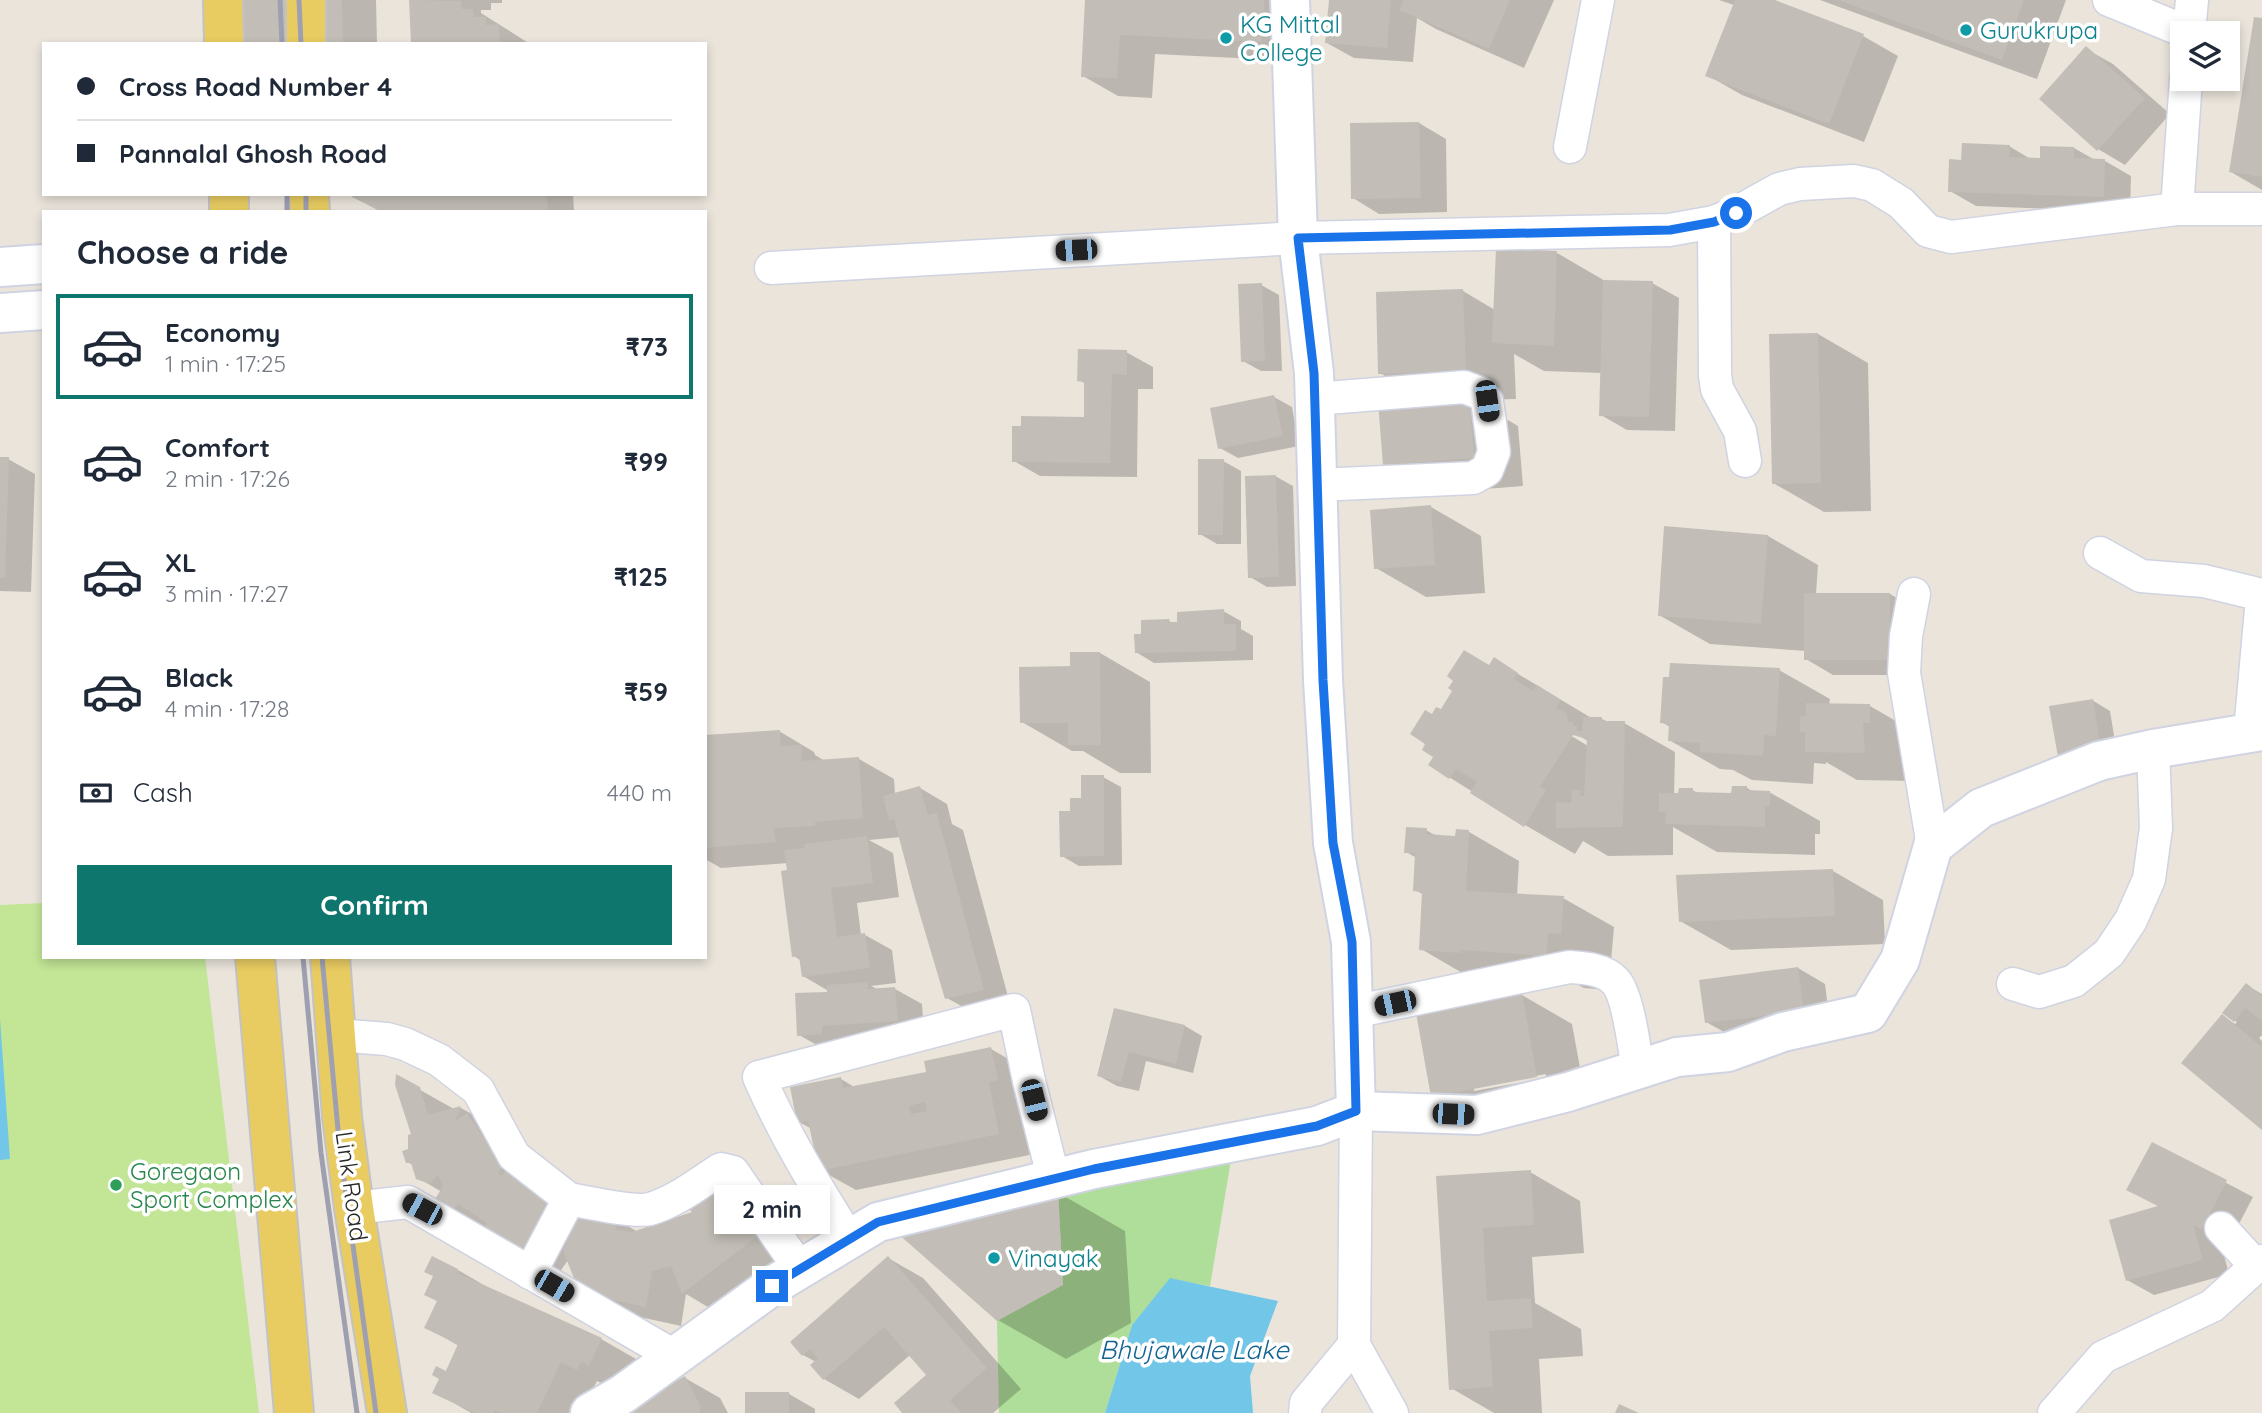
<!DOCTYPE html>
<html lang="en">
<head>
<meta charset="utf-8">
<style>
  body { margin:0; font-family:Quicksand,sans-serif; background:#f6f6f7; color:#1f2937; height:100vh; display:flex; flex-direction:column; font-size:26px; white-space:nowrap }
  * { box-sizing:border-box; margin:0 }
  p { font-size:23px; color:#747a83 }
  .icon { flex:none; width:38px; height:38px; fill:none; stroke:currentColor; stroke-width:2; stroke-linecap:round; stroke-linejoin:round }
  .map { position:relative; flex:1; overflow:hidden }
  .panel { position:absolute; left:42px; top:210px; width:665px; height:749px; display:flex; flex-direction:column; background:#fff; border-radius:0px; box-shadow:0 4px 10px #0003 }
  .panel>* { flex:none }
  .hud { position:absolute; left:42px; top:42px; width:665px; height:154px; border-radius:0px; box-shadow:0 4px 10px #0003; display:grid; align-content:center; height:154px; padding:0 35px; background:#fff }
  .tools { position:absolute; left:2170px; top:21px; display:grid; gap:14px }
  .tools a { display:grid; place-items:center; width:70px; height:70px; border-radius:0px; background:#fff; box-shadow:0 4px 10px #0003; font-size:35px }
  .end { position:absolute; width:32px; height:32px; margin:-16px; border:9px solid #1a73e8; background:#fff; box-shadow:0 0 0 4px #fff }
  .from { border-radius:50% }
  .bubble { position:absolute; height:49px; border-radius:0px; background:#fff; box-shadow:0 4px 10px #0003; font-size:23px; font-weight:700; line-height:49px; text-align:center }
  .car { position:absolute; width:21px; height:42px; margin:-21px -10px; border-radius:9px; box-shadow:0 0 5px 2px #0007; background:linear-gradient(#222 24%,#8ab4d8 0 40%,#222 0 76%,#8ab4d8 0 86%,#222 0) }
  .hud b { display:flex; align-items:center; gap:24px; height:66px; font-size:26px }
  .hud b+b { border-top:2px solid #e0e1e3 }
  .hud i { width:18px; height:18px; background:#1f2937 }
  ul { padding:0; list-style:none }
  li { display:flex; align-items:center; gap:21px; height:105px; margin:0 14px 10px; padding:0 21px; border:4px solid transparent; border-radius:0px }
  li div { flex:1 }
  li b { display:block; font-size:26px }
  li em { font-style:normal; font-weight:700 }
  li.current { border-color:#0f766e }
  li>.icon { width:63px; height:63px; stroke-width:1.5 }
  h2 { padding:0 35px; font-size:32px; line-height:84px }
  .pay { display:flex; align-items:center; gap:18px; height:77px; padding:0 35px; font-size:26px }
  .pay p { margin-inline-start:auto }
  .action { display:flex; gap:14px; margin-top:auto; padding:14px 35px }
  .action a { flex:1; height:80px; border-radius:0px; background:#0f766e; color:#fff; font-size:28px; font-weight:700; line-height:80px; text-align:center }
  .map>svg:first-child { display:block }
</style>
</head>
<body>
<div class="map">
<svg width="2262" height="1413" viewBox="0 0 2262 1413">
  <rect width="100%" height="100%" fill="#eae4db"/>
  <path fill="#afde9a" d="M1232 1154 1210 1286 1170 1279 1132 1325 1105 1413H999L997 1321 1063 1284 1058 1190Z"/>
  <path fill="#c2e596" d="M44 903V957H205L259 1413H0V905Z"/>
  <g fill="#72c6e8">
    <path d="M0 1019 10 1159 0 1160Z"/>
    <path d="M1170 1278 1278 1301 1250 1376 1253 1413H1105L1132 1325Z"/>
  </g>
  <g fill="#0003" fill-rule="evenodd">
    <path d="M227 0H376L377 44H228Z"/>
    <path d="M411 0H502V3H491V10H481V13L530 44H413Z"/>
    <path d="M1087 0H1300L1296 61 1155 54 1152 98 1118 96 1083 76Z"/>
    <path d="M1330 0H1554L1524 68 1436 29 1417 18 1413 62 1354 58 1327 43Z"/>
    <path d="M1719 0H1770L1863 36 1898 56 1864 142 1742 95 1707 75 1734 5Z"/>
    <path d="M1820 0H2066L2037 79Z"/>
    <path d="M2262 20V190L2231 172Z"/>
    <path d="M2086 49 2113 64 2170 114 2125 165 2098 149Z"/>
    <path d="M1419 123 1446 139 1447 212 1379 214 1353 198Z"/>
    <path d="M2009 146 2032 160H2042L2074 148 2095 160 2105 161 2131 176 2130 212 1976 206 1950 191 1963 161Z"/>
    <path d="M354 194H573L574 212H381L354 196Z"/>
    <path d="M1557 253 1607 282 1652 283 1679 298 1675 431 1627 430 1601 415 1602 373 1544 371 1514 354 1516 399 1474 400 1518 426 1523 486 1435 493 1385 464 1427 400 1380 373 1463 291 1495 310Z"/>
    <path d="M1261 285 1279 295 1282 371H1261L1243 361Z"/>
    <path d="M1818 334 1868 363 1871 511 1824 512 1773 483Z"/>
    <path d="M1126 352 1153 367V389H1138L1137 477 1040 476 1014 461 1023 428 1085 418 1086 384 1079 380Z"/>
    <path d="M1274 397 1292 407 1299 446 1238 458 1220 448Z"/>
    <path d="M0 459H8L35 474 31 592 0 591Z"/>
    <path d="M1223 461 1241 471V544H1217L1200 534Z"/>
    <path d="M1275 476 1293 486 1296 586 1267 587 1250 577Z"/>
    <path d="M1431 507 1481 536 1485 593 1426 597 1376 568Z"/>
    <path d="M1768 536 1818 565 1816 594H1890L1917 610V675H1833L1806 659V651L1710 644 1659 615Z"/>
    <path d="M1223 611 1241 621V629L1253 636V660L1154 663 1136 652 1143 635 1169 621 1173 624Z"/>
    <path d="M1100 653 1150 682 1151 773H1120L1083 751H1072L1022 722 1072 668Z"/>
    <path d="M1495 660 1593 719H1602L1608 722 1624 723 1675 752 1674 795 1692 790 1698 793 1733 794 1747 788 1754 792H1769L1820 821V834H1815V855L1717 852 1673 827V855L1608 856 1583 841 1575 854 1525 825 1430 765 1435 757 1433 716 1441 711 1490 667ZM1567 729 1588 741V746L1565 732Z"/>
    <path d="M1779 670 1830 699 1829 705 1870 706 1920 735 1915 781 1857 780 1826 762V764L1814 763 1813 784 1752 780 1733 770 1720 769 1669 740 1670 727 1662 722Z"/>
    <path d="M2092 700 2110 711 2118 760 2077 766Z"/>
    <path d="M779 731 814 752 815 755 825 761 859 759 894 779 895 795 920 788 947 804 952 824 963 830 1010 1004 974 1013 947 998 901 837 869 840 893 853 899 897 857 903 861 935H865L892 950 896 983 871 986 879 990 895 989 922 1004 924 1035 826 1050 799 1035 832 993 803 976 800 960 794 956 788 863 721 868 705 859V737Z"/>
    <path d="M1103 777 1121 787 1122 865 1079 866 1062 856 1072 812Z"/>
    <path d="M1426 830 1436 836 1457 838V831L1469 832 1519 861 1517 895 1563 898 1614 927 1611 962 1598 961 1596 989 1584 988 1573 982 1471 978 1421 949 1424 895 1415 890 1417 858 1406 852Z"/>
    <path d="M1833 871 1883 900 1885 944 1731 950 1680 921Z"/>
    <path d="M1798 968 1825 984 1830 1025 1733 1037 1706 1022Z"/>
    <path d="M2246 985 2262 994V1035L2259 1038 2262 1041V1128L2222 1016 2235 1024 2237 1022 2224 1012Z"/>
    <path d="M1522 995 1572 1024 1587 1106 1433 1095ZM1546 1074V1078L1474 1091V1087Z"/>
    <path d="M1115 1010 1185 1026 1202 1036 1193 1073 1146 1061 1139 1091 1117 1086 1099 1076Z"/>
    <path d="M991 1049 1026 1069 1034 1154 856 1190 820 1170 812 1129 799 1122 841 1079 856 1088 928 1073Z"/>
    <path d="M397 1077 454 1109 461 1108 495 1127 614 1218 638 1232 695 1212 720 1186 755 1206 798 1252 718 1313 686 1294 681 1326 617 1312 568 1260 555 1279 453 1211 442 1192 418 1178 413 1165 407 1162 413 1135Z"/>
    <path d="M2152 1144 2253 1197 2229 1243 2219 1237 2229 1274 2154 1295 2127 1280 2160 1207 2128 1189Z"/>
    <path d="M1530 1172 1580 1201 1584 1253 1532 1257 1535 1303 1581 1329 1583 1356 1539 1359 1542 1413H1494L1451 1388 1438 1177Z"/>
    <path d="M1057 1192 1125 1231 1131 1323 1066 1359 998 1320Z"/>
    <path d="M888 1258 923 1278 1021 1389 993 1413H905L928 1375 910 1355 859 1399 824 1379 816 1362 803 1355Z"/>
    <path d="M458 1270 494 1291 601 1339 636 1359 625 1384 613 1389 597 1381 581 1413H471L435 1392 459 1346 426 1327Z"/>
    <path d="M685 1378 720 1398 728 1413H620Z"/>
    <path d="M789 1394 815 1409V1413H747Z"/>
  </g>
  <g fill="#c2beb7" fill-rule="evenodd">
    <path d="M225 0H342L343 44H226Z"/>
    <path d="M409 0 461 1 462 9H473L474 17H486V25L499 24 500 44H411Z"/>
    <path d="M1085 0H1264L1262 42 1120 35 1117 78 1081 77Z"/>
    <path d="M1329 0H1391L1387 48 1325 43Z"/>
    <path d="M1404 0H1510L1489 49 1399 10Z"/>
    <path d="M1735 0H1775L1864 34 1829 124 1705 76Z"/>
    <path d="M1838 0H2024L2002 60Z"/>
    <path d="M2254 17 2262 18V177L2229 172Z"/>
    <path d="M2086 46 2145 98 2097 151 2039 99Z"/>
    <path d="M1419 122 1421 198 1351 199 1350 123Z"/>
    <path d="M1962 143 2010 145 2009 157 2040 158V146L2074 147V158L2105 159 2104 197 1948 192 1949 159 1961 160Z"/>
    <path d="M352 194H547L548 212 378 210 352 197Z"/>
    <path d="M1496 248 1557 251 1554 346 1492 343Z"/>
    <path d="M1603 280 1653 281 1649 417 1599 416Z"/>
    <path d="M1262 283 1265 361 1241 362 1238 284Z"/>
    <path d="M1463 289 1466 371 1378 374 1376 292Z"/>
    <path d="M1818 333 1821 483 1772 484 1769 334Z"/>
    <path d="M1078 349 1127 350V375L1112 374 1110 463 1012 462V426H1021V416L1084 417V382L1077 381Z"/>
    <path d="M1274 395 1283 436 1218 449 1210 408Z"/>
    <path d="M1469 395 1474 458 1383 465 1378 402Z"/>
    <path d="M0 457H9L5 578H0Z"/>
    <path d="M1198 459H1224L1223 535H1198Z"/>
    <path d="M1276 475 1279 577 1248 578 1245 476Z"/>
    <path d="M1431 505 1435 565 1374 569 1370 510Z"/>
    <path d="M1664 526 1768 535 1761 624 1658 616Z"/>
    <rect x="1804" y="593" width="86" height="67"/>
    <path d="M1224 609V624H1236V651L1135 653 1134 634H1141V620L1169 619 1170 622H1177V612Z"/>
    <path d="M1464 650 1489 665 1494 657 1518 673 1514 679 1533 691 1537 685 1561 700 1556 708 1567 713 1568 722H1573V726H1577V731H1582L1583 717H1602V721H1625L1623 827 1556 828V802L1571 803 1572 790H1581L1580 796H1584L1587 739 1573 735 1540 787 1546 790 1524 827 1470 793 1477 782 1456 769 1449 779 1428 765 1433 757 1422 750 1425 744 1410 734 1425 710 1432 714 1436 707 1441 709 1452 691 1448 688 1453 681 1447 676Z"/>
    <path d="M1070 652H1100L1101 745H1068V723H1020L1019 667 1070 666Z"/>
    <path d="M1670 663 1780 668 1776 736 1764 735 1763 756 1700 752V743L1668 741 1669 724 1660 723 1663 677H1669Z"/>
    <path d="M2093 699 2101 750 2058 757 2049 706Z"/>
    <path d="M1806 703 1870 704V723H1863L1865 753 1805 752V732H1800V716H1806Z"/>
    <path d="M780 730 781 746 801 745 802 761 859 757 863 818 815 822V826L774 828 776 842 705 848V735Z"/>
    <path d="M1081 775H1104V856L1060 857 1059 811H1070V798H1081Z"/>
    <path d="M920 786 928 815 937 813 984 990 945 999 915 898 894 819 889 820 883 796Z"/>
    <path d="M1732 786H1747V790L1770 791V806H1765V827L1665 824 1666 812H1659V793H1678L1679 788H1693V792L1731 793Z"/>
    <path d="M1406 827 1427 828 1426 834 1455 836 1456 829 1469 830 1466 891 1564 896 1561 934 1548 933 1546 961 1532 960 1533 955 1461 950V953L1419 950 1422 892 1413 891 1415 853H1404Z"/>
    <path d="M867 836 873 883 831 888 837 937 865 933 870 968 802 977 799 956 792 957 781 871 787 870 784 850 805 848 804 844Z"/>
    <path d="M1833 869 1835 916 1679 922 1676 875Z"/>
    <path d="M1798 967 1804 1011 1705 1023 1699 980Z"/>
    <path d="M868 982V989L895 987 898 1021 822 1026V1034L797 1036 795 993 827 992V985Z"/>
    <path d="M2246 983 2262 996V1021L2245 1008 2234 1022 2222 1013Z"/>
    <path d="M1522 993 1537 1077 1431 1097 1416 1013Z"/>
    <path d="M1114 1008 1185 1025 1176 1064 1129 1052 1121 1082 1097 1076Z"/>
    <path d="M2222 1014 2262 1047V1130L2181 1063Z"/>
    <path d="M991 1047 998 1080 989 1082 999 1134 819 1171 808 1121 797 1123 790 1087 841 1077 843 1088 926 1072 924 1061ZM925 1102 927 1111 911 1114 909 1106Z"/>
    <path d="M396 1074 420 1087 428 1115 461 1106 455 1121 467 1113 503 1167 498 1173 502 1176 509 1165 560 1198 519 1261 480 1235 487 1223 458 1204 452 1213 434 1201 443 1186 438 1175 430 1184 416 1179 411 1163H406L402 1151 408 1149V1135L411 1134 395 1085Z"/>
    <path d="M2152 1142 2227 1180 2202 1229 2193 1225 2203 1260 2126 1281 2109 1220 2158 1206 2126 1190Z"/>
    <path d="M1531 1170 1534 1225 1483 1228 1487 1301 1531 1298 1533 1328 1489 1331 1493 1387 1449 1390 1436 1176Z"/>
    <path d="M720 1183 735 1201 722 1210 730 1217 746 1208 764 1231 682 1294 671 1266 652 1271 646 1307 580 1293 563 1251 580 1210 614 1216 616 1230 632 1232 692 1212 680 1200Z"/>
    <path d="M1058 1190 1063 1285 997 1321 896 1232Z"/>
    <path d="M432 1256 458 1269 457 1273 602 1338 589 1366 581 1362 577 1370 561 1362 537 1413H502L495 1410 493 1413H475L432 1393 439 1379 432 1375 436 1366 446 1371 458 1344 424 1328 437 1301 424 1295 433 1276 424 1272Z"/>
    <path d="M888 1256 987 1368 950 1400 961 1413H902L894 1403 926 1375 884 1327 823 1380 810 1365 818 1358 810 1349 802 1356 790 1342Z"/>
    <path d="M685 1376 701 1407 699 1413H618Z"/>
    <rect x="745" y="1392" width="44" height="21"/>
    <path d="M1619 1404 1639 1413H1615Z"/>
  </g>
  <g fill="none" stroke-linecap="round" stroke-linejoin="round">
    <defs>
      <g id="minor">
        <path d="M2109 0 2189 33"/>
        <path d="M2189 33 2192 0"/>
        <path d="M1570 147 1598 0"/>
        <path d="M2177 209 2186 79"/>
        <path d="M1714 222 1715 375 1717 389 1740 431 1745 461"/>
        <path d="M771 268 1298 238 1669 230 1714 222 1736 213 1779 189 1800 184 1854 181 1872 185 1901 203 1928 231 1951 237 2177 209H2262"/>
        <path d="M1315 399 1464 387 1480 393 1487 401 1494 452 1487 470 1473 478 1317 485"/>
        <path d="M2100 553 2141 576 2204 581 2262 595"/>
        <path d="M1914 594 1906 636 1904 673 1933 846"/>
        <path d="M2250 732 2262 598"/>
        <path d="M2013 984 2039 992 2074 981 2109 953 2131 920 2149 879 2156 828 2153 749"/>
        <path d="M1353 1012 1569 967C1584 968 1604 969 1615 981 1628 994 1635 1051 1638 1071"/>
        <path d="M336 1035 387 1039 405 1044 439 1060 478 1090 514 1156 569 1199 530 1273"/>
        <path d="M1356 1111 1354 1345 1392 1413"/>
        <path d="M569 1199C585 1202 636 1213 650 1209 675 1202 699 1183 721 1169L733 1172 800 1269"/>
        <path d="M354 1208 408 1202 676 1357"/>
        <path d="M2221 1228 2256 1266"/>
        <path d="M849 1239C816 1187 784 1134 759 1077L1014 1010 1029 1081 1054 1180"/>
        <path d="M1305 1413 1306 1403 1354 1345"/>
        <path d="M2054 1413 2103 1357 2212 1306 2262 1261"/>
      </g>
      <g id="tertiary">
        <path d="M1290 0 1298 238 1314 373 1323 680 1333 843 1351 942 1356 1111"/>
        <path d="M0 267 44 264"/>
        <path d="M0 313 44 310"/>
        <path d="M590 1413 623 1394 772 1286 878 1222 1094 1169 1317 1126 1356 1111 1477 1115 1568 1092 1677 1057 1728 1052 1783 1032 1868 1013 1900 960 1933 846 1981 808 2099 761 2153 749 2262 731"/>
      </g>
      <g id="primary">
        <path d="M223 0 224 44"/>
        <path d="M306 0V44"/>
        <path d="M229 194V212"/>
        <path d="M309 194 310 212"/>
        <path d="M255 957 294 1413"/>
        <path d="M330 957 342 1117 354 1208 387 1413"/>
      </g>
    </defs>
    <use href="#minor" stroke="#d0d3e1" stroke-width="35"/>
    <use href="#tertiary" stroke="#d0d3e1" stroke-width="42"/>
    <use href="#primary" stroke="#c3c3c3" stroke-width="42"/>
    <use href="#minor" stroke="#fff" stroke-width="32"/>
    <use href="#tertiary" stroke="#fff" stroke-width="38"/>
    <use href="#primary" stroke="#e9cc61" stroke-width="38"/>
    <g stroke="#9ea0b2" stroke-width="5">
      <path d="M280 0 282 44"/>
      <path d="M299 0 301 44"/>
      <path d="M287 194V212"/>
      <path d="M306 194V212"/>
      <path d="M303 957 321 1153 357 1413"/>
      <path d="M322 957 340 1151 376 1413"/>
    </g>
  </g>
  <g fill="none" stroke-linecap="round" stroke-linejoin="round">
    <path stroke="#1a73e8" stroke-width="9" d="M772 1286 878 1222 1094 1169 1317 1126 1356 1111 1352 942 1333 843 1323 680 1314 373 1298 238 1670 230 1714 222 1736 213"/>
  </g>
  <g fill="#0f9aa8" stroke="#fff" stroke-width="2.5">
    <circle cx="1966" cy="30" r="7"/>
    <circle cx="1226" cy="38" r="7"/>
    <circle cx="994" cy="1258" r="7"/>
  </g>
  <circle fill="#2e9e5b" stroke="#fff" stroke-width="2.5" cx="116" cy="1185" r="7"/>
  <g text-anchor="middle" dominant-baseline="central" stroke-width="7" stroke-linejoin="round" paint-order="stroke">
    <g font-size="24" fill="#0d838f" stroke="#fff" text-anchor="start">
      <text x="1240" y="24">KG Mittal<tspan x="1240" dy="28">College</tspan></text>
      <text x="1980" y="30">Gurukrupa</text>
      <text x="1008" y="1258">Vinayak</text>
    </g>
    <g font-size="24" fill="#27864d" stroke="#fff" text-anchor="start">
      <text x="130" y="1171">Goregaon<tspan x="130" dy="28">Sport Complex</tspan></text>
    </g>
    <g font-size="24" fill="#282828" stroke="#fff">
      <text transform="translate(352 1186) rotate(82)">Link Road</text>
    </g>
    <g font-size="26" font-style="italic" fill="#146391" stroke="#fff">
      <text x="1194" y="1349">Bhujawale Lake</text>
    </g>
  </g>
</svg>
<div class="tools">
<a><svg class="icon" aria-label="layers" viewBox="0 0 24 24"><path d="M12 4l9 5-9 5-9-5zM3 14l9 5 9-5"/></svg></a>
</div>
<i class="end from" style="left:1736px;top:213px"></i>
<i class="end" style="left:772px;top:1286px"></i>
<div class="bubble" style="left:714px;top:1185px;width:116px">2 min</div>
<i class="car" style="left:1076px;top:250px;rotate:267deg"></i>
<i class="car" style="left:1487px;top:401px;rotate:172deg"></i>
<i class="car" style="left:1395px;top:1003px;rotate:258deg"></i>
<i class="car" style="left:1034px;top:1100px;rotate:166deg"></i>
<i class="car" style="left:1453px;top:1114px;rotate:92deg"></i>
<i class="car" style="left:422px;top:1209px;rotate:298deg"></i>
<i class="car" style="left:554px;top:1286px;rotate:120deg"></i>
<div class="hud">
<b><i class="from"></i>Cross Road Number 4</b>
<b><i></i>Pannalal Ghosh Road</b>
</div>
<section class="panel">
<h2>Choose a ride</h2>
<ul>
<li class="current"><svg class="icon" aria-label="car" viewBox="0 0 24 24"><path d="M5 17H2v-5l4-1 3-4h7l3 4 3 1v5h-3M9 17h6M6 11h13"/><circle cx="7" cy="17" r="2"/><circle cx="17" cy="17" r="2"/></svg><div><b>Economy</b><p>1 min · 17:25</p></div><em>₹73</em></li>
<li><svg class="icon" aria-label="car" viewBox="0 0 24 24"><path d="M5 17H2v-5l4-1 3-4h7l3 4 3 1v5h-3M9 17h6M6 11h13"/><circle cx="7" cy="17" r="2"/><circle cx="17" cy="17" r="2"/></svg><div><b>Comfort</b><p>2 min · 17:26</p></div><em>₹99</em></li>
<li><svg class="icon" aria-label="car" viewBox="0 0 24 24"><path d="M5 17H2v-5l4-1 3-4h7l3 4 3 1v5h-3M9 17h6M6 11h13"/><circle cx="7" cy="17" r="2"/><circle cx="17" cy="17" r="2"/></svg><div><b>XL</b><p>3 min · 17:27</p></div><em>₹125</em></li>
<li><svg class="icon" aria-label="car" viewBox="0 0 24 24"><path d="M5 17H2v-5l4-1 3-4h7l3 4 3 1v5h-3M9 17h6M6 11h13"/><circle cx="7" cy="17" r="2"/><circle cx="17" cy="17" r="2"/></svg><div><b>Black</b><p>4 min · 17:28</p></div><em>₹59</em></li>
</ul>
<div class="pay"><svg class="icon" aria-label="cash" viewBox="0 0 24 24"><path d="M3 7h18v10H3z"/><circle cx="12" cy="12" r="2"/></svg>Cash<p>440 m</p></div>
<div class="action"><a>Confirm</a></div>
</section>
</div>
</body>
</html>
